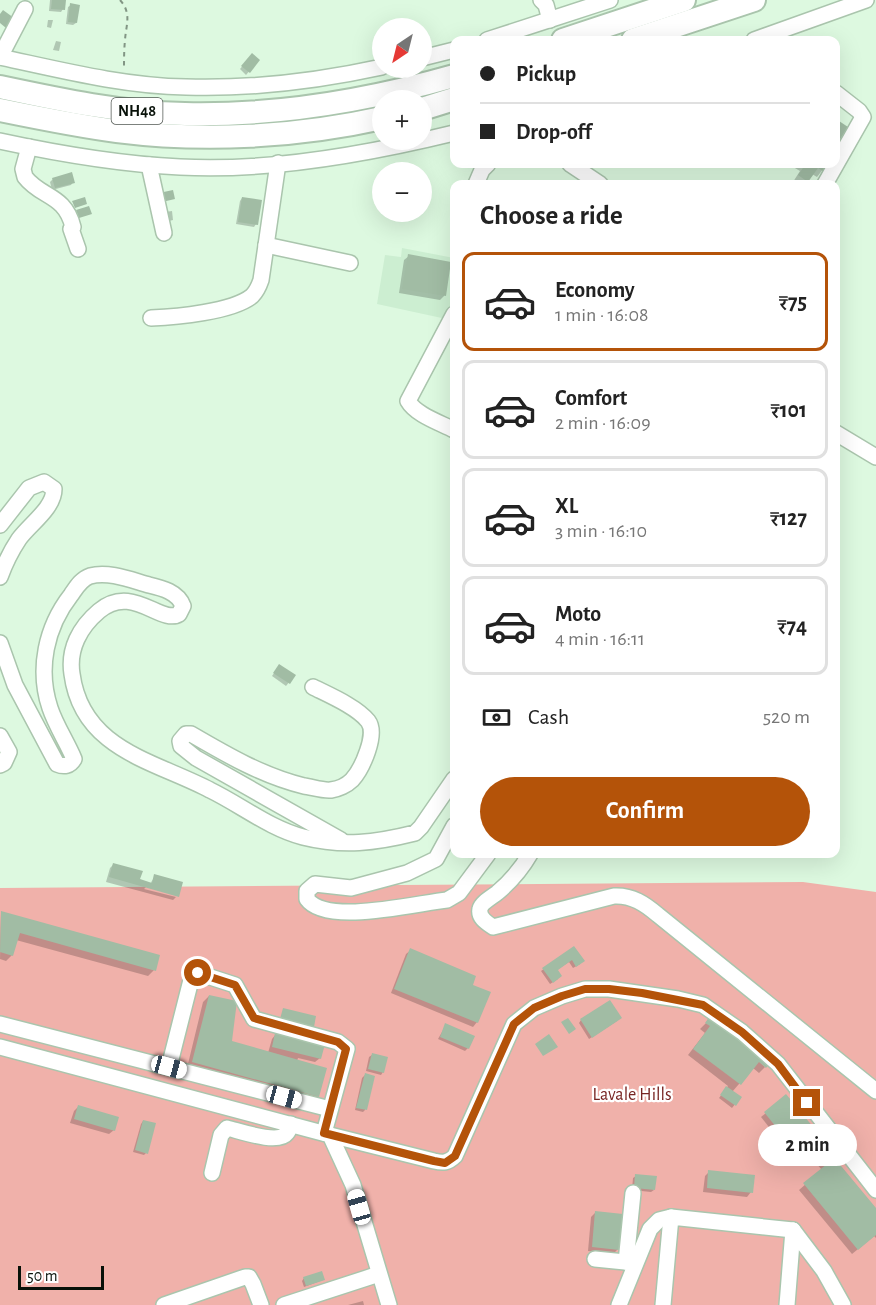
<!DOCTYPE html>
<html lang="en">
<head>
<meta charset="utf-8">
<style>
  body { margin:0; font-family:"Alegreya Sans",sans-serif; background:#f2f2f2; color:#222; height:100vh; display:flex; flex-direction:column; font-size:22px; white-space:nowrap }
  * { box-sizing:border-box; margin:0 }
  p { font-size:20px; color:#767676 }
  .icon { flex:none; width:33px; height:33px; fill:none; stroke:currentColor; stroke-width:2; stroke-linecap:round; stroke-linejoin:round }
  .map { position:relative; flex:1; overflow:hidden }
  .details { position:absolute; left:450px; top:180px; width:390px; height:678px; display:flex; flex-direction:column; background:#fff; border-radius:12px; box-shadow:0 6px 24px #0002 }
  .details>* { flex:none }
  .banner { position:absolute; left:450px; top:36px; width:390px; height:132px; border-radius:12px; box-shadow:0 6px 24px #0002; display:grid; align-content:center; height:132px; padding:0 30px; background:#fff }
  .needle { width:39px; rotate:215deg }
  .controls { position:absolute; left:372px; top:18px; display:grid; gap:12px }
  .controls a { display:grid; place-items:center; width:60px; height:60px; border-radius:50%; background:#fff; box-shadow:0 6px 24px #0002; font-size:30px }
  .scale { position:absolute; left:18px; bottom:15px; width:86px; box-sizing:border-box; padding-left:6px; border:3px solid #081109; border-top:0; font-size:16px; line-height:21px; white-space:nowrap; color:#081109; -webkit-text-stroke:4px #fff; paint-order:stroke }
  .end { position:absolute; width:27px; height:27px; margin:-14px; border:8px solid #b45309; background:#fff; box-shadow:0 0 0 3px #fff }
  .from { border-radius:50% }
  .bubble { position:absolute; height:42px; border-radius:21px; background:#fff; box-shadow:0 6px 24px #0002; font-size:20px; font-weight:600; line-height:42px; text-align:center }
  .car { position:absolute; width:18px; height:36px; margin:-18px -9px; border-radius:8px; box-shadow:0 0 4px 2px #0007; background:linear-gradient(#fff 24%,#345 0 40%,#fff 0 76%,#345 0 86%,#fff 0) }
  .banner b { display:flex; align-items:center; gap:21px; height:57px; font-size:22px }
  .banner b+b { border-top:2px solid #e0e0e0 }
  .banner i { width:15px; height:15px; background:#222 }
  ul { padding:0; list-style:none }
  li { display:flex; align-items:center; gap:18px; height:99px; margin:0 12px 9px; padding:0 18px; border:3px solid #e0e0e0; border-radius:12px }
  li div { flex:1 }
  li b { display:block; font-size:22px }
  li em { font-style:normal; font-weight:600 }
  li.selected { border-color:#b45309 }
  li>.icon { width:54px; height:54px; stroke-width:1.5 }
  h2 { padding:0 30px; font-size:27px; line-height:72px }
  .pay { display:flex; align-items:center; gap:15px; height:66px; padding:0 30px; font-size:22px }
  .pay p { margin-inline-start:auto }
  .cta { display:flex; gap:12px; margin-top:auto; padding:12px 30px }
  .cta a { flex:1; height:69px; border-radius:36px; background:#b45309; color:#fff; font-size:24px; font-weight:600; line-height:69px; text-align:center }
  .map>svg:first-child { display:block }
</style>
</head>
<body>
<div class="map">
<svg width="876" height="1305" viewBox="0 0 876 1305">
  <rect width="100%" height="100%" fill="#ddf9e0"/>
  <path fill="#cceed1" d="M402 248 454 258V313L451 320 377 304 385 255 401 257Z"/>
  <path fill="#f0b1aa" d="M803 882 876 892V1305H0V888Z"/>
  <g fill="#0003">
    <path d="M50 0H64L63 9 61 12 49 11Z"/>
    <path d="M71 5 76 23 73 25 66 24 68 7Z"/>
    <path d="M48 20H53L51 28 47 27Z"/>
    <path d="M56 41 61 42 59 51 53 50Z"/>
    <path d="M252 55 258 61 246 75 240 69Z"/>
    <path d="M788 164H827L817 177 812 174 804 184H798L793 182 800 171Z"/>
    <path d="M53 179 73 182 71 185 52 190 50 182Z"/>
    <path d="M242 198 256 224 254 227 236 224 240 201Z"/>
    <path d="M172 211 173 220 165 222V212Z"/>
    <path d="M409 256 450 263 444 296 440 300 399 293 404 260Z"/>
    <path d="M277 669 294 676 286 686 272 676Z"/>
    <path d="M114 864 138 880 150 884 155 876 181 883 147 886 144 889 176 897 173 900 106 882 110 868Z"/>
    <path d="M1 913 154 970 148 976 16 940 12 955 6 961 0 959Z"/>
    <path d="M574 948 580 964 573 968 569 962 556 970 558 979 550 984 541 971Z"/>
    <path d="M411 950 471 986 477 1022 473 1027 391 993 406 954Z"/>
    <path d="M209 996 230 1042 268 1053 272 1039 276 1034 320 1058 315 1062 298 1058 297 1061 318 1097 312 1103 187 1068 203 1002Z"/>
    <path d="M711 1018 765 1067 759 1073 753 1068 732 1092 740 1098 732 1108 719 1098 728 1086 688 1055 705 1033 700 1029Z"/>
    <path d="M581 1020 617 1021 589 1039 579 1023Z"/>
    <path d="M446 1025 468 1048 465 1051 438 1039Z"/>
    <path d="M372 1055 383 1072 381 1075 366 1071 369 1057Z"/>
    <path d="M365 1075V1110L363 1112 355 1110 362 1078Z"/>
    <path d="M786 1096 816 1143 795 1160 761 1117Z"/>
    <path d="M78 1107 114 1130 109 1134 70 1123 74 1111Z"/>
    <path d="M143 1121 146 1153 144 1155 133 1152 141 1124Z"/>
    <path d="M827 1151 876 1211V1238L874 1236 852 1254 799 1190 822 1170 815 1162Z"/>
    <path d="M709 1172 751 1192 747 1197 703 1192 705 1176Z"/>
    <path d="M636 1176 654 1190 651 1192 632 1190 633 1178Z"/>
    <path d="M596 1212 618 1249 613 1254 588 1251 591 1217Z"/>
    <path d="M304 1278 323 1280 304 1287 302 1281Z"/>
    <path d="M363 1301 364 1305H348Z"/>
  </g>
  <g fill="#a1bca4">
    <path d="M52 0H66L65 10 51 9Z"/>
    <path d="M70 3 80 5 77 23 68 22Z"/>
    <path d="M3 10 14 18 6 28 0 23V14Z"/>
    <path d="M252 53 260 60 250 73 241 66Z"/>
    <path d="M836 119 848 127 836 146 839 148 836 154Z"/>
    <path d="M802 164H829L824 172 818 168 808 182 798 175 805 165Z"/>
    <path d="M72 172 75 183 55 188 52 178Z"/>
    <path d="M173 190 175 199 162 202 159 193Z"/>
    <path d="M85 197 87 204 75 208 72 201Z"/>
    <path d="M242 197 262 200 258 225 238 222Z"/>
    <path d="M89 206 92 214 79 218 76 210Z"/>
    <path d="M408 254 451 262 446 296 402 289Z"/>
    <path d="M279 664 296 675 290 684 273 673Z"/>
    <path d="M113 863 143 871 140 879 152 883 154 874 183 882 179 897 109 877Z"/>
    <path d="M1 911 160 955 156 971 20 933 13 956 0 952Z"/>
    <path d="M574 946 585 961 576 967 572 960 558 970 562 976 553 983 542 968Z"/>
    <path d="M410 948 476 976 473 985 491 992 478 1023 394 989Z"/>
    <path d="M209 995 237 1001 232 1041 327 1068 319 1097 192 1062Z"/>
    <path d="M610 1000 622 1018 592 1038 580 1019Z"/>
    <path d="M283 1008 316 1016 314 1027 280 1019Z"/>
    <path d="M710 1016 771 1061 766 1068 759 1062 741 1085 693 1049 710 1026 705 1023Z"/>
    <path d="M568 1018 576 1029 569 1034 561 1022Z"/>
    <path d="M445 1023 475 1036 469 1049 440 1037Z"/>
    <path d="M275 1033 325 1044 321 1059 272 1047Z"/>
    <path d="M549 1034 558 1047 543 1056 535 1044Z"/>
    <path d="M372 1053 388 1057 384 1073 368 1069Z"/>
    <path d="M365 1073 375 1076 367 1110 356 1108Z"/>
    <path d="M726 1086 742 1097 736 1106 720 1095Z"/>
    <path d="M786 1094 823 1139 800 1157 764 1112Z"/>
    <path d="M78 1105 119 1117 115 1131 74 1119Z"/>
    <path d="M143 1120 156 1123 148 1154 135 1150Z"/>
    <path d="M827 1149 876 1208V1235L858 1250 803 1183 827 1164 820 1155Z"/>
    <path d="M708 1170 755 1175 753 1193 707 1188Z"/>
    <path d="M635 1174 657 1176 655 1190 634 1188Z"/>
    <path d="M595 1211 623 1214 619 1250 592 1247Z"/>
    <path d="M322 1271 325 1280 306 1286 303 1277Z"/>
  </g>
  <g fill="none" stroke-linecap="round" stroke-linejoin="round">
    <defs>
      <g id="minor">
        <path d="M541 0 546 5 550 20"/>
        <path d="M487 40 610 0"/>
        <path d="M754 40 866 0"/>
        <path d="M0 57C61 70 123 86 186 87 253 89 318 81 382 67"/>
        <path d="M0 57 25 9"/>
        <path d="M422 58 454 50"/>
        <path d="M0 141C60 154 119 164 180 167 269 172 368 154 454 133"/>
        <path d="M29 147 23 169 25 177C41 198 65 194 73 227L71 229 78 249"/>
        <path d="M570 164 600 184"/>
        <path d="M149 165 164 233"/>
        <path d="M476 184 482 170 488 164"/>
        <path d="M825 184 863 117 859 111 836 93"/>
        <path d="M266 245 350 263"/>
        <path d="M454 314 408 401C416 415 441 423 454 430"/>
        <path d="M151 318C176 317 232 312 252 296 257 291 259 286 261 280L278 163"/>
        <path d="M836 433 876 457"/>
        <path d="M0 525 29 488 44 482 54 489C54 508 30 524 19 539 11 551 5 563 0 577"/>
        <path d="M0 643 15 685 57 764C64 767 70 766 74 759 67 742 56 726 50 708 37 669 46 627 71 595 76 588 81 579 90 576 109 571 131 580 149 585 162 588 178 592 183 606L179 614C161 625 132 583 99 611 80 627 68 649 72 674 82 750 155 761 210 790 241 805 269 828 303 837 343 847 375 843 415 833L421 827 454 779"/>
        <path d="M313 687C329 695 357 707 368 721 378 734 362 769 352 780 347 785 338 789 331 790 323 791 312 787 304 786 263 776 227 755 191 734H186L180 741 181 746 196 758 341 840"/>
        <path d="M0 736 9 752 4 763 0 765"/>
        <path d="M454 826 436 859 407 873 351 888 315 884 307 891V899C326 926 417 903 447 900L459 893 488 854"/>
        <path d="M530 854C522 868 510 882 497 893 492 897 481 903 480 909 478 918 487 923 493 927L614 896C632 895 645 904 658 915L876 1091"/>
        <path d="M0 1024 330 1109"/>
        <path d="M0 1047 330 1135 353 1185 389 1305"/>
        <path d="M169 1067 192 976 198 973 235 985 254 1019 338 1042 347 1049 324 1133"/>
        <path d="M330 1135 434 1161C443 1163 448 1163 455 1156L514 1024 534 1008 562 996 585 989H609L678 999 703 1005 742 1032 778 1064 876 1190"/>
        <path d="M212 1173 221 1135 227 1128C240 1131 278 1145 287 1133 289 1131 290 1127 291 1124"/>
        <path d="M793 1230 824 1271 843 1305"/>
        <path d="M595 1259 635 1263"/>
        <path d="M626 1262 633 1193"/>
        <path d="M164 1305 245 1277H249L253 1284 261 1305"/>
        <path d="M284 1305 379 1274"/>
        <path d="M619 1305 650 1229 659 1220 671 1217"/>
        <path d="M663 1305 671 1217 793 1230 787 1305"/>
      </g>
      <g id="highway">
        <path d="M563 40 684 0"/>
        <path d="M633 40 754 0"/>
        <path d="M0 87C61 100 122 113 185 114 276 116 366 101 454 76"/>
        <path d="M422 109 454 99"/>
        <path d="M0 110C39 118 78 126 117 131 204 142 297 137 382 118"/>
      </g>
    </defs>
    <use href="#minor" stroke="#aac5ad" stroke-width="18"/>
    <use href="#highway" stroke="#aac5ad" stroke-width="26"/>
    <path stroke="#829684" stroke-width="2" stroke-dasharray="4.5 4.5" stroke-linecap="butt" d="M120 0C132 13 126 25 125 40 124 50 124 60 124 69"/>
    <use href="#minor" stroke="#fff" stroke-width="15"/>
    <use href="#highway" stroke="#fff" stroke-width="22"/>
  </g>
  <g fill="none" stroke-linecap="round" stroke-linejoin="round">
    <path stroke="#b45309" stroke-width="8" d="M198 973 235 985 254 1018 338 1042 346 1049 324 1133 434 1161 445 1163 455 1156 514 1024 534 1008 562 996 585 989H609L642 993 703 1005 742 1032 778 1064 807 1103"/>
  </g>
  <g text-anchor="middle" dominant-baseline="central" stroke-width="4.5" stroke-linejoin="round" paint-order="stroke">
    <rect fill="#fff" stroke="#525853" stroke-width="1.5" x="111.5" y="98" width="51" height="26" rx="4.5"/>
    <g font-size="16" font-weight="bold" fill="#081109">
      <text x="137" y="111">NH48</text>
    </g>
    <g font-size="18" fill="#772422" stroke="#fff">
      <text x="632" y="1095">Lavale Hills</text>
    </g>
  </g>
</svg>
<div class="controls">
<a><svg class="needle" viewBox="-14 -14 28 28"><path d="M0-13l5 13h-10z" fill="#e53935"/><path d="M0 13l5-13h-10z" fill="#767676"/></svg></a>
<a>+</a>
<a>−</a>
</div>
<div class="scale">50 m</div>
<i class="end from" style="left:198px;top:973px"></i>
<i class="end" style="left:807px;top:1103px"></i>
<div class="bubble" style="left:758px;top:1124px;width:99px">2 min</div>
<i class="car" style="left:169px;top:1067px;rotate:105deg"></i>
<i class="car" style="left:284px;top:1097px;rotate:105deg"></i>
<i class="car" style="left:359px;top:1207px;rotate:344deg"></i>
<div class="banner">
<b><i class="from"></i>Pickup</b>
<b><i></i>Drop-off</b>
</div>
<section class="details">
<h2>Choose a ride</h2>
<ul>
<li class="selected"><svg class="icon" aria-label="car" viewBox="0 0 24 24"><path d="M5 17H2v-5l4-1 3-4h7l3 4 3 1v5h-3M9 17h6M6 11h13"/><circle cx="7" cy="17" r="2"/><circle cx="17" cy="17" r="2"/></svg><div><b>Economy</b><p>1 min · 16:08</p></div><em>₹75</em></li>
<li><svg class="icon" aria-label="car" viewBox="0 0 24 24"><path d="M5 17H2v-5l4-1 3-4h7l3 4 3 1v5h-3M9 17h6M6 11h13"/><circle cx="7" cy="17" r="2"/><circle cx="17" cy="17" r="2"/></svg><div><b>Comfort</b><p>2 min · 16:09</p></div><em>₹101</em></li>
<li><svg class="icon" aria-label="car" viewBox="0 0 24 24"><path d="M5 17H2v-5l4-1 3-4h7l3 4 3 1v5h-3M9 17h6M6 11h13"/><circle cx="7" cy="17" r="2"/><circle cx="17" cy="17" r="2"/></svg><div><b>XL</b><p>3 min · 16:10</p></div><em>₹127</em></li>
<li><svg class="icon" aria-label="car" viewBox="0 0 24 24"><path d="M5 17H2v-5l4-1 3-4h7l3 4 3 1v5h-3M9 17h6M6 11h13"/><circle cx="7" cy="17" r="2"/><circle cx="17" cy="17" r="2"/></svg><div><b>Moto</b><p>4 min · 16:11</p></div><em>₹74</em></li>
</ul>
<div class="pay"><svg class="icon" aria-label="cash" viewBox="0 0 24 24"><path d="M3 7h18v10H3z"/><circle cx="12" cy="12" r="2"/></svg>Cash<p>520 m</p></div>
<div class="cta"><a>Confirm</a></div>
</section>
</div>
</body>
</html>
